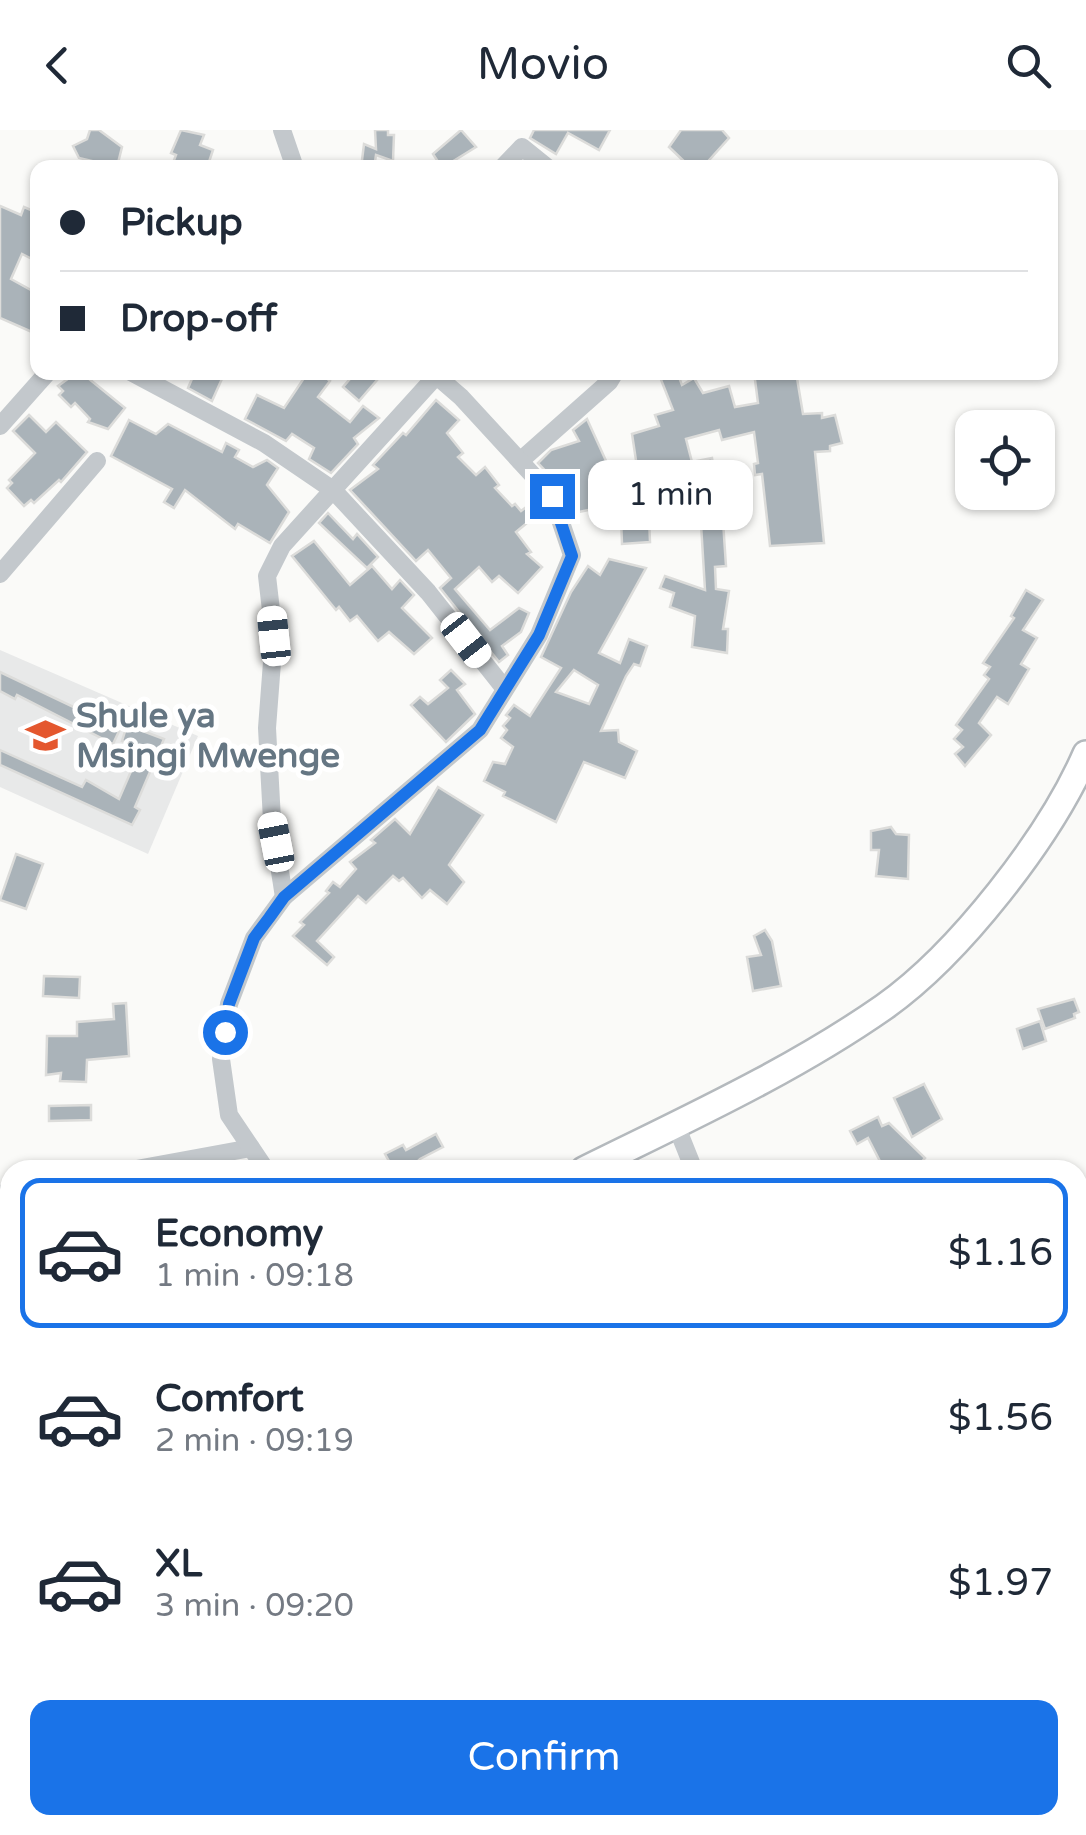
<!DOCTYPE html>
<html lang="en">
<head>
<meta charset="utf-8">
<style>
  body { margin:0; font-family:"Varela Round",sans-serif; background:#f6f6f7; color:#1f2937; height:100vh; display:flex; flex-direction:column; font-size:38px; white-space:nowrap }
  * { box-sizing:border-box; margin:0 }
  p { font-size:32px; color:#747a83 }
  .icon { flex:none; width:55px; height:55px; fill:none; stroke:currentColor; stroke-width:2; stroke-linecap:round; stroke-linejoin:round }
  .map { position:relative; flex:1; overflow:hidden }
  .details { position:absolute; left:0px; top:1030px; width:1088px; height:675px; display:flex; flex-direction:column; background:#fff; border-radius:30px 30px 0 0; box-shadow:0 2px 8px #0004 }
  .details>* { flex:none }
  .hud { position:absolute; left:30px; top:30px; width:1028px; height:220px; border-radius:20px; box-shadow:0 2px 8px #0004; display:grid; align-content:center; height:220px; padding:0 30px; background:#fff }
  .buttons { position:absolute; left:955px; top:280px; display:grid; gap:20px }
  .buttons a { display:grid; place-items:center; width:100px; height:100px; border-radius:20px; background:#fff; box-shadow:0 2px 8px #0004; font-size:50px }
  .end { position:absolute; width:45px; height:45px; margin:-22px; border:12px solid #1a73e8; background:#fff; box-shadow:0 0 0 5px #fff }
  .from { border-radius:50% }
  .bubble { position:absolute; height:70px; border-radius:20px; background:#fff; box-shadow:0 2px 8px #0004; font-size:32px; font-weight:600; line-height:70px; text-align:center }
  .car { position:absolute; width:30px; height:60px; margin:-30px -15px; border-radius:12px; box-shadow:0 0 8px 2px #0007; background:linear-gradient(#fff 24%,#345 0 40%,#fff 0 76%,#345 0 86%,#fff 0) }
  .hud b { display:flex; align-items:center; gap:35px; height:95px; font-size:38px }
  .hud b+b { border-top:2px solid #e0e1e3 }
  .hud i { width:25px; height:25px; background:#1f2937 }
  ul { padding:18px 0 0; list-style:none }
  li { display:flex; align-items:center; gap:30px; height:150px; margin:0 20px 15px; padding:0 10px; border:5px solid transparent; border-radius:20px }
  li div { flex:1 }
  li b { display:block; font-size:38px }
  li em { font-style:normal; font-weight:600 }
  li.on { border-color:#1a73e8 }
  li>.icon { width:90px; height:90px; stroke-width:1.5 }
  .button { display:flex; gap:20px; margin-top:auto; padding:20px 30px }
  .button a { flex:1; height:115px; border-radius:20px; background:#1a73e8; color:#fff; font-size:40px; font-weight:600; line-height:115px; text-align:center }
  header { display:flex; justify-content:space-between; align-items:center; height:130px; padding:0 30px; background:#fff; font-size:45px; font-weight:600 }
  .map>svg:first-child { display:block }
</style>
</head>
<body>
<header><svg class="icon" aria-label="back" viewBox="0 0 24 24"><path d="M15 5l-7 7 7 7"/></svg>Movio<svg class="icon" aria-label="search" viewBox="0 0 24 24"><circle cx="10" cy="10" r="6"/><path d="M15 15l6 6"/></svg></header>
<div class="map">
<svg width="1086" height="1705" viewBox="0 0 1086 1705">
  <rect width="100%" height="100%" fill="#fafaf8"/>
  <path fill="#e8e9e9" d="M0 520 198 606 148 724 0 657Z"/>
  <g fill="#aab3b9" stroke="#dcdcda" stroke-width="2.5" fill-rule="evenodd">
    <path d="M90 0H99L122 17 117 37 79 28 73 16 87 9Z"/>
    <path d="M181 0 204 5 200 15 213 20 207 38H171L176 25 171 23Z"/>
    <path d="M375 0H388V5H394L393 31 376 25 374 38H361L364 14 376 19Z"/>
    <path d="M461 0 476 17 442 38 433 24Z"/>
    <path d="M534 0H610L599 20 568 3 556 24 530 8Z"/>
    <path d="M681 0H722L729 8 702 38H691L669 17Z"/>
    <path d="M0 76 21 85 24 77 38 83V132L22 124 11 149 38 164V189L32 202 0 188Z"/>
    <path d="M195 242H225L212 271 188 258Z"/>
    <path d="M308 242H319L330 251 318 267 350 292 363 276 379 288 354 308 358 314 331 343 309 329 314 318 292 304 286 311 245 289 257 265 284 278Z"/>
    <path d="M356 242H384L359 271 343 257Z"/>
    <path d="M658 242H677L682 255 694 248 703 263 729 256 735 277 758 273 754 242H796L803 284 822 283V288L835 285 842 313 830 316V321L815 322 824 413 770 416 762 344 755 345 754 334 758 333 754 302 722 310 719 300 686 309 692 332 712 328 714 341 719 340 721 354 715 356 718 370 695 374 691 348 654 358 655 363 646 368 574 383 566 353 562 354 560 347 555 351 538 333 551 320 579 311 573 300 587 289 612 344 637 337 632 304 659 296 655 285 673 280Z"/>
    <path d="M76 243 80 247 83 244 125 278 108 299 88 292 90 289 75 273 71 277 59 265 63 261 58 256Z"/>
    <path d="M436 270 459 290 447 303 463 323 458 327 476 345 485 337 499 355 495 358 512 376 515 374 521 381 525 378 533 388 516 402 531 422 527 424 542 437 518 463 499 446 492 452 479 437 455 459 490 500 519 478 529 483 521 502 502 516 508 525 499 532 440 458 451 448 428 420 416 431 350 360 378 339 373 335 403 303 406 305Z"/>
    <path d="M29 285 46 302 56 292 87 322 61 352 59 350 34 373 31 370 24 376 7 358 12 353 9 350 35 323 13 301Z"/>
    <path d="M129 290 156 304 168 294 222 322 226 313 239 320 235 327 253 337 267 330 278 338 267 355 289 382 270 413 238 394 235 399 185 360 174 378 164 372 172 359 111 326Z"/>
    <path d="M328 383 353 409 357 404 378 427 367 438 319 393Z"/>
    <path d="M649 387 650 412 622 414 621 388Z"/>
    <path d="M723 391 726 436 715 437 716 459 729 461 723 499H728L727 523 692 517 695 486 670 477 674 463 660 458 665 446 705 460 701 394Z"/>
    <path d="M314 411 350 455 372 436 392 459 400 450 414 465 402 478 432 508 414 524 389 502 378 511 357 486 350 491 339 477 336 480 292 426Z"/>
    <path d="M609 429 646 438 599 523 620 533 629 509 647 516 640 536 634 534 626 546 601 601 618 600 619 612 637 621 625 648 584 632 556 692 503 666 505 662 484 651 493 632 505 634 513 617 501 608 507 600 503 596 510 588 506 585 514 575 530 586 561 538 541 527 571 462 588 436 600 445ZM574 540 598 555 589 574 556 562Z"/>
    <path d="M1026 460 1043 470 1023 500 1037 508 1021 534 1029 539 1008 574 997 567 979 593 991 605 965 636 955 624 963 617 954 609 962 600 956 595 989 549 984 545 990 537 983 533 1014 488 1011 486Z"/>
    <path d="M451 540 465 554 457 560 475 584 446 612 411 575 420 567 428 574 448 558 440 550Z"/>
    <path d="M0 542 120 599 113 614 17 565 15 569 0 561Z"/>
    <path d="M127 595 164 609 135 677 140 680 132 695 0 635V620L82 657 86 650 119 669 141 618 122 611Z"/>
    <path d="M438 657 483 685 449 735 464 752 447 774 430 760 422 768 403 748 399 751 393 746 366 773 358 766 317 811 334 827 327 835 293 806 304 795 300 792 329 763 326 761 333 752 340 757 356 739 350 732 375 713 371 710 395 689 410 704Z"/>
    <path d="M891 697 896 704 909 705 908 749 876 746 879 720H871V701Z"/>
    <path d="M16 724 43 734 26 779 0 770Z"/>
    <path d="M765 800 772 811 781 856 753 861 747 827 761 825 754 806Z"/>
    <path d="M44 846 80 847 79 868 43 866Z"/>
    <path d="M1074 869 1079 882 1074 884 1075 888 1045 899 1038 879Z"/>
    <path d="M126 873 129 926 87 930 86 952 60 951 61 943 46 945 47 906H77V892L114 889 113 874Z"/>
    <path d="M1040 891 1046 911 1023 919 1017 899Z"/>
    <path d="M924 954 942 989 912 1007 894 968Z"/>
    <path d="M91 975V990L49 991V976Z"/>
    <path d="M878 987 882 996 889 993 925 1028 919 1035 909 1040 884 1039 868 1008 857 1014 850 1001Z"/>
    <path d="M436 1004 443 1017 420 1029 416 1033 420 1040H394L385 1024 403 1015 406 1020Z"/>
  </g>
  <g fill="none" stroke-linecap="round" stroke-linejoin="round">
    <defs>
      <g id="highway">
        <path d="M584 1040C685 990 791 942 884 877 959 824 1050 707 1086 624"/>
        <path d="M0 1334 10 1329"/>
      </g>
    </defs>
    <use href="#highway" stroke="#b4b9bd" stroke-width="30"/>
    <g stroke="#c3c8cc" stroke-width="18">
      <path d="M282 0 295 38"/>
      <path d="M502 38 522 17 548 38"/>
      <path d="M131 242 264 313 333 360 428 462 504 558"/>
      <path d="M0 296 48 242"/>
      <path d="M520 331 609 252 615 242"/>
      <path d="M0 444 97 331"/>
      <path d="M284 767 272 690 267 598 274 506 267 446 282 416 437 245"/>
      <path d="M676 995 694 1040"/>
      <path d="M131 1040 251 1018"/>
      <path d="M266 1040 229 985 221 929 229 874 254 808 284 767 480 600 539 505 572 425 552 366 461 267 432 242"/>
      <path d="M0 1064 10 1062"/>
    </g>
    <use href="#highway" stroke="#fff" stroke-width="25"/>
  </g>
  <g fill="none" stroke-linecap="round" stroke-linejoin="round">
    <path stroke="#1a73e8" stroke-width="12" d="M225 902 229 874 254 808 269 788 284 767 480 600 539 505 572 426 552 366"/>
  </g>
  <defs>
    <symbol id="school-bare" viewBox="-9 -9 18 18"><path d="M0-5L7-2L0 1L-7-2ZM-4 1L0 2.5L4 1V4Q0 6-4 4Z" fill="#e4572e" stroke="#fff" stroke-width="2.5" paint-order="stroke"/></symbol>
  </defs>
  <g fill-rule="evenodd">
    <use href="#school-bare" x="18" y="578" width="55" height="55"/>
  </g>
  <g text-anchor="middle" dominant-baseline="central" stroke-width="10" stroke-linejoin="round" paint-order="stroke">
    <g font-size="35" font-weight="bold" fill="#657683" stroke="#fff" text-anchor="start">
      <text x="76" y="586">Shule ya<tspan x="76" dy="40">Msingi Mwenge</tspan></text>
    </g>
  </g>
</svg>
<div class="buttons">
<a><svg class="icon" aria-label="locate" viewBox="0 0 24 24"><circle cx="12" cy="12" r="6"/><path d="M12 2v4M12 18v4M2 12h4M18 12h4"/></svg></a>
</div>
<i class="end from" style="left:225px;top:902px"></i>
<i class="end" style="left:552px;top:366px"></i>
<div class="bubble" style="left:588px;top:330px;width:165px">1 min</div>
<i class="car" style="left:274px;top:506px;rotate:354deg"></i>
<i class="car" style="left:466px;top:510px;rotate:142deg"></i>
<i class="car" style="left:276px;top:712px;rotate:349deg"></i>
<div class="hud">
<b><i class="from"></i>Pickup</b>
<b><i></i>Drop-off</b>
</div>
<section class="details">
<ul>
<li class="on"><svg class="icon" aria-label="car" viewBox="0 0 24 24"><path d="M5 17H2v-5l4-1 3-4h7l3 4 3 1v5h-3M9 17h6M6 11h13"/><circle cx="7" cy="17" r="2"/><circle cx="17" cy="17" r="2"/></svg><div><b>Economy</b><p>1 min · 09:18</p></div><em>$1.16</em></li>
<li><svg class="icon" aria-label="car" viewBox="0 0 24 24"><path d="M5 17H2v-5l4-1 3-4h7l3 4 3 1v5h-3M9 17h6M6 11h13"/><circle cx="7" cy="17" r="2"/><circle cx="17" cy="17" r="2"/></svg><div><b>Comfort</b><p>2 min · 09:19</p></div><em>$1.56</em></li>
<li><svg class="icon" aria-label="car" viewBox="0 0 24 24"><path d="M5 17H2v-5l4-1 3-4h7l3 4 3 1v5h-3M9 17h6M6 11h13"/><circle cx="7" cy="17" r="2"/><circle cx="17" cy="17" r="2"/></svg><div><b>XL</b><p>3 min · 09:20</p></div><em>$1.97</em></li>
</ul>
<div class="button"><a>Confirm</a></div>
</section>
</div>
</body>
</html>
